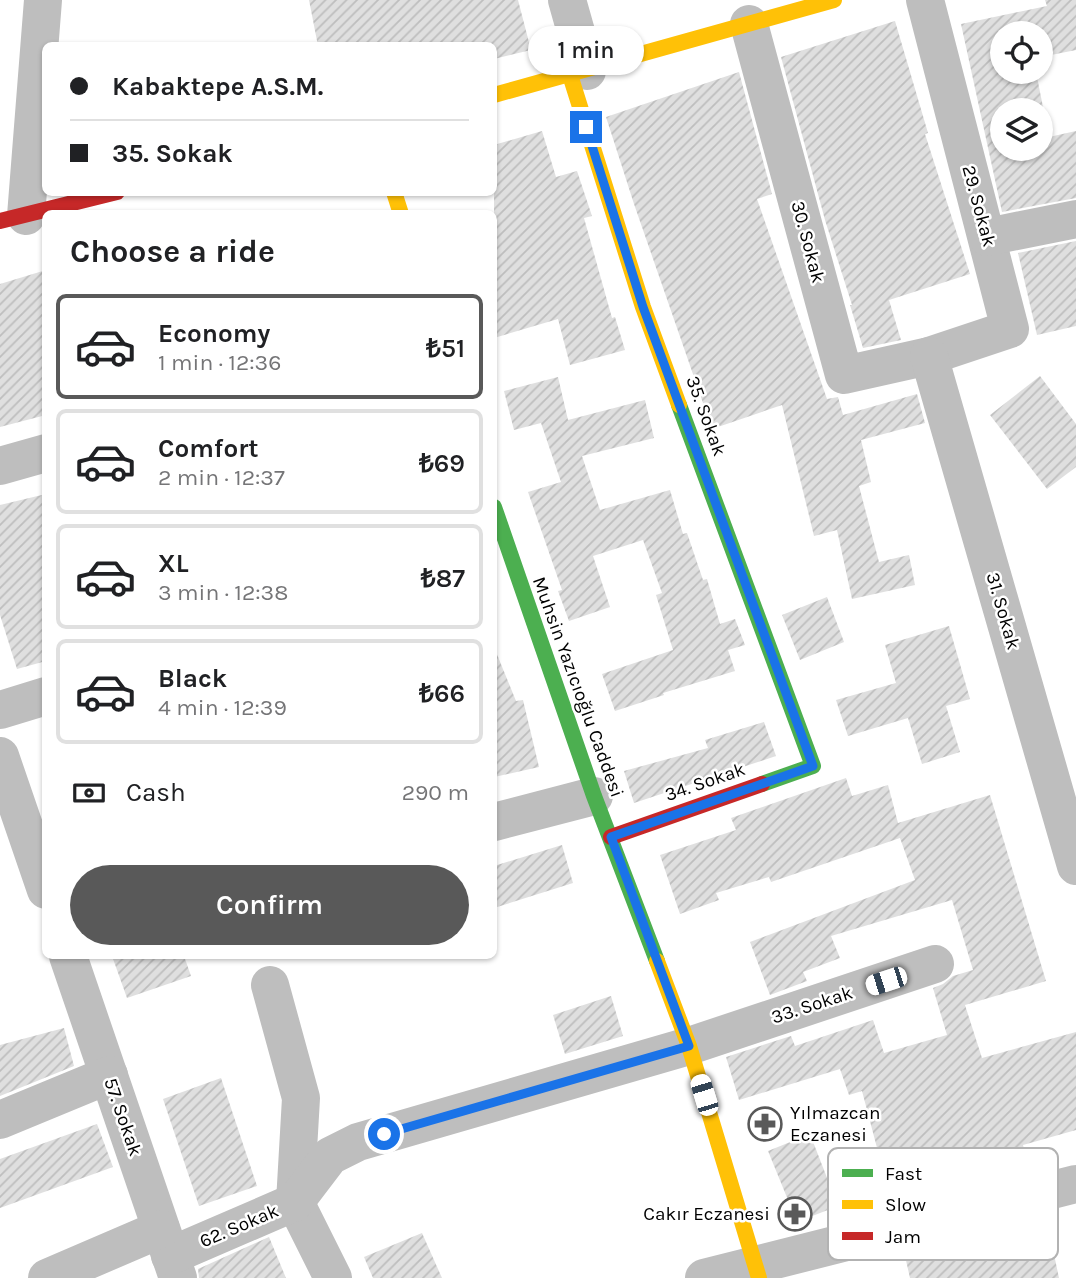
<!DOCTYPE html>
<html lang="en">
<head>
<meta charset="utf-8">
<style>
  body { margin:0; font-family:Karla,sans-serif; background:#f2f2f2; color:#202124; height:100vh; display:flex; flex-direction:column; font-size:26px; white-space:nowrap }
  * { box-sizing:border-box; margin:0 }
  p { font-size:23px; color:#757577 }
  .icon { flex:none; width:38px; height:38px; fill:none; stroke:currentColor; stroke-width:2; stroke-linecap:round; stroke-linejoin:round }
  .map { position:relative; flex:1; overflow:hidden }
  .side { position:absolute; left:42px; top:210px; width:455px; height:749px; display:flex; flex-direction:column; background:#fff; border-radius:10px; box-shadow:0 2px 5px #0004 }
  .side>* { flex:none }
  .top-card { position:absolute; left:42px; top:42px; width:455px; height:154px; border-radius:10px; box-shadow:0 2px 5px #0004; display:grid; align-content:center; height:154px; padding:0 28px; background:#fff }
  .controls { position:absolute; left:990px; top:21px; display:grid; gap:14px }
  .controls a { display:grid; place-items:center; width:63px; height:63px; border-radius:50%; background:#fff; box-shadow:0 2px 5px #0004; font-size:35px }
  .end { position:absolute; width:32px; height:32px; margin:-16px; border:9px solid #1a73e8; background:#fff; box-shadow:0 0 0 4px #fff }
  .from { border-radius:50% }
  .bubble { position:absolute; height:49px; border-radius:24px; background:#fff; box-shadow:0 2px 5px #0004; font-size:23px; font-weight:600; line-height:49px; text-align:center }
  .car { position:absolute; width:21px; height:42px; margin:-21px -10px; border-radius:9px; box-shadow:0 0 5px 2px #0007; background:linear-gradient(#fff 24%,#345 0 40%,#fff 0 76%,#345 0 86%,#fff 0) }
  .top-card b { display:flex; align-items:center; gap:24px; height:66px; font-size:26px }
  .top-card b+b { border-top:2px solid #e0e0e0 }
  .top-card i { width:18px; height:18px; background:#202124 }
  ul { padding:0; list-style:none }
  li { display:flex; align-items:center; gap:21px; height:105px; margin:0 14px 10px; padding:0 14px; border:4px solid #e0e0e0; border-radius:10px }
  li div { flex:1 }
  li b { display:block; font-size:26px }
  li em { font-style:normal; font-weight:600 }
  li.current { border-color:#595959 }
  li>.icon { width:63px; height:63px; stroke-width:1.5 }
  h2 { padding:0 28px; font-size:32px; line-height:84px }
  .pay { display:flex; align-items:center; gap:18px; height:77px; padding:0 28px; font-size:26px }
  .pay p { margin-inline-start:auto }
  .button { display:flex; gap:14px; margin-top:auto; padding:14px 28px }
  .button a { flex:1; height:80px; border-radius:42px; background:#595959; color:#fff; font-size:28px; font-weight:600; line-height:80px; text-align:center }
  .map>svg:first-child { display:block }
</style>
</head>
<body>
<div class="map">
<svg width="1076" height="1278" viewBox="0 0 1076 1278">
  <defs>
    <pattern id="building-hatch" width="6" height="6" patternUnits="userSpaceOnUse" patternTransform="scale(1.75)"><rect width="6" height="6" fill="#dfdfdf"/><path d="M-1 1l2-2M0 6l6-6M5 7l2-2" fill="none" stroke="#bebebe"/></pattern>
  </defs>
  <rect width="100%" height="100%" fill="#fff"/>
  <g fill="url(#building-hatch)" fill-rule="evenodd">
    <path d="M309 0H518L531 50 494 59V46H318Z"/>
    <path d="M1045 0H1076V50L1041 57V33H1003V72H1036L1049 137 1076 131V198L1002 212 961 24 1047 6ZM1003 110H1041V149H1003Z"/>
    <path d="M895 21 928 133 925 134 970 274 889 300 901 340 863 348 850 305H852L825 220 781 57Z"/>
    <path d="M739 72 772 194 757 199 827 399 838 397 843 415 917 394 925 423 861 440 871 482 859 486 879 562 909 555 915 585 852 599 837 530 814 536 782 405 712 429 634 204 606 117Z"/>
    <path d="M542 131 556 177 577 171 592 216 584 218 612 318 615 317 625 350 570 365 558 319 494 338V145Z"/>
    <path d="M1076 241V326L1037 335 1018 253Z"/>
    <path d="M46 270V415L0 427V284Z"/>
    <path d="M1040 376 1076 424V467L1047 489 990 415Z"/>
    <path d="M558 377 568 420 645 400 654 438 582 456 600 510 670 490 683 534 687 533 703 580 707 579 720 624 735 619 745 645 728 650 735 671 663 693 664 695 615 711 602 674 673 650 656 595 662 593 643 540 593 556 610 607 569 621 558 591 562 590 528 492 561 482 541 423 514 430 504 391Z"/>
    <path d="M46 494V661L17 669 0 615V505Z"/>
    <path d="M827 597 844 642 800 660 782 615Z"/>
    <path d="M949 626 970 699 946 706 960 752 922 764 908 718 848 736 836 700 896 683 885 645Z"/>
    <path d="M494 647 516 701 523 700 539 767 494 777Z"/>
    <path d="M764 722 776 756 634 803 624 771 708 748 705 740Z"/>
    <path d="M846 778 852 796 888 785 898 823 990 795 1046 981 965 1005 982 1058 1076 1032V1130L1023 1145 1027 1161 890 1197 862 1091 849 1095 840 1069 739 1100 726 1057 791 1036 795 1046 873 1020 884 1053 947 1035 933 988 943 984 953 976 973 970 952 900 831 936 840 958 803 972 807 981 770 995 750 942 915 880 900 838 771 882 769 877 716 893 719 900 680 914 660 855 736 830 731 818Z"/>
    <path d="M562 845 573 883 494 908V866Z"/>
    <path d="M112 956H184L191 976 127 998Z"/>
    <path d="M611 996 623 1036 565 1054 553 1015Z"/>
    <path d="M64 1028 74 1066 0 1096V1045Z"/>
    <path d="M221 1078 257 1186 199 1206 163 1099Z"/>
    <path d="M97 1124 113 1167 0 1208V1159Z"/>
    <path d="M810 1134 838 1206 797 1222 768 1151Z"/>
    <path d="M1048 1226 1059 1278H910L905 1256Z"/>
    <path d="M422 1233 442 1278H373L364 1257Z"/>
    <path d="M269 1237 286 1278H199L198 1269Z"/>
  </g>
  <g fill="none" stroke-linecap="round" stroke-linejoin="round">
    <g stroke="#bebebe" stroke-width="38">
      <path d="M567 0 587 71"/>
      <path d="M749 24 844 375 929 356 1010 329 925 0"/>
      <path d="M26 216 43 0"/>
      <path d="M987 237 1076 219"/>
      <path d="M929 356 1076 866"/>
      <path d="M0 466 46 453"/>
      <path d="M0 710 46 696"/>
      <path d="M0 756 46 890"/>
      <path d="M494 822 594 796"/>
      <path d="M68 956 178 1278"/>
      <path d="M270 985 301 1098 295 1202 333 1278"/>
      <path d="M0 1120 109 1075"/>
      <path d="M170 1256 295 1202 330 1156 358 1142 689 1046 935 964"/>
      <path d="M47 1278 161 1229"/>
      <path d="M704 1278 1076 1184"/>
    </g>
    <g stroke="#4caf50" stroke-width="16">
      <path d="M679 405 813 766 762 784"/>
      <path d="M494 507 594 796 657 961"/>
    </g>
    <g stroke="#ffc107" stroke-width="16">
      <path d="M570 75 643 307 679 405"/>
      <path d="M494 95 834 0"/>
      <path d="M394 192 401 214"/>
      <path d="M657 961 689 1046 759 1278"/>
    </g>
    <g stroke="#c62828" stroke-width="16">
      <path d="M0 221 117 192"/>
      <path d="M611 837 762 784"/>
    </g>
  </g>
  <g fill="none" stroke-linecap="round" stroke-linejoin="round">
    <path stroke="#1a73e8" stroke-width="9" d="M384 1134 689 1046 611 837 813 766 643 307 586 127"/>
  </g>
  <defs>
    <symbol id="pharmacy-ring" viewBox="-11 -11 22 22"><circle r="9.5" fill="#fff" stroke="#595959" stroke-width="1.5"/><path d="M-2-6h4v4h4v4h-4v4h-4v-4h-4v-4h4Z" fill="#595959"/></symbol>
  </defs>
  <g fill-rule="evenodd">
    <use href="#pharmacy-ring" x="746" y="1105" width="38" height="38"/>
    <use href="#pharmacy-ring" x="776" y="1195" width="38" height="38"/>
  </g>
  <g text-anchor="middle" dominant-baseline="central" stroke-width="5" stroke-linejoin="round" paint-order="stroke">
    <g font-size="19" fill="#000" stroke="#fff">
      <text transform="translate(979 206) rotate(75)">29. Sokak</text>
      <text transform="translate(808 242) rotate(75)">30. Sokak</text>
      <text transform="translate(706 416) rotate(70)">35. Sokak</text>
      <text transform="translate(1003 611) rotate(74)">31. Sokak</text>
      <text transform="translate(578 687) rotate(70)">Muhsin Yazıcıoğlu Caddesi</text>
      <text transform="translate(705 782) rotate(-19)">34. Sokak</text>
      <text transform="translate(812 1005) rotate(-18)">33. Sokak</text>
      <text transform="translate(123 1117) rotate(71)">57. Sokak</text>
      <text transform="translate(239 1226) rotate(-23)">62. Sokak</text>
    </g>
    <g font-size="19" fill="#000" stroke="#fff" text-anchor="start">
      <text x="790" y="1113">Yılmazcan<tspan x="790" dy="22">Eczanesi</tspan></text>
      <text x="770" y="1214" text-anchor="end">Cakır Eczanesi</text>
    </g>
  </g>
  <rect x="828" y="1148" width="230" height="112" rx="10" fill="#fff" stroke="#b2b2b2" stroke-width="2"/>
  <rect x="842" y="1169" width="31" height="8" fill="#4caf50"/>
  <rect x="842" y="1200" width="31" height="9" fill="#ffc107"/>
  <rect x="842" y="1232" width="31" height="8" fill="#c62828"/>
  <g font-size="19" fill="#000">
    <text x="885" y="1180">Fast</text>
    <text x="885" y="1211">Slow</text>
    <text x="885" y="1243">Jam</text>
  </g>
</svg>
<div class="controls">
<a><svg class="icon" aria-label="locate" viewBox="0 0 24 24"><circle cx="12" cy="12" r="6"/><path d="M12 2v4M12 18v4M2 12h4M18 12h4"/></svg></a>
<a><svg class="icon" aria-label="layers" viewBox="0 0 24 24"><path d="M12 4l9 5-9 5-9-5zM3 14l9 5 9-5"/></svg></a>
</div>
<i class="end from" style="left:384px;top:1134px"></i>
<i class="end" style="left:586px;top:127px"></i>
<div class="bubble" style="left:528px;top:26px;width:116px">1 min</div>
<i class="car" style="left:886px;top:981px;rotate:252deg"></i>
<i class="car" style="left:704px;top:1095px;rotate:343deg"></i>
<div class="top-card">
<b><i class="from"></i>Kabaktepe A.S.M.</b>
<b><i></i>35. Sokak</b>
</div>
<section class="side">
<h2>Choose a ride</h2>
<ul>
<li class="current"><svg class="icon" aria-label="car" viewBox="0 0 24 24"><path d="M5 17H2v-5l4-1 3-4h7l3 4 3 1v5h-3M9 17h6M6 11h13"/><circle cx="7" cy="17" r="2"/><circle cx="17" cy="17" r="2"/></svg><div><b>Economy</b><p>1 min · 12:36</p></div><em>₺51</em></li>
<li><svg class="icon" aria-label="car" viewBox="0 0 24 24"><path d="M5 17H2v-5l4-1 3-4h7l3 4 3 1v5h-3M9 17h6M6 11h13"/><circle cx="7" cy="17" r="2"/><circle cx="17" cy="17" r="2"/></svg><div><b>Comfort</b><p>2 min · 12:37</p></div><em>₺69</em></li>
<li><svg class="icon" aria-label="car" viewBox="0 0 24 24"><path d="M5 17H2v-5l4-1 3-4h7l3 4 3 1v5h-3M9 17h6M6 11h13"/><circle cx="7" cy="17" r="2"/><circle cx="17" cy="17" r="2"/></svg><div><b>XL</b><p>3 min · 12:38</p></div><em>₺87</em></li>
<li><svg class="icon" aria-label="car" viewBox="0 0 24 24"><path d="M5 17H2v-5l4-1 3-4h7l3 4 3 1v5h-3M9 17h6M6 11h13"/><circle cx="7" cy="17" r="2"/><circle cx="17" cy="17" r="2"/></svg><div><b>Black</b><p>4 min · 12:39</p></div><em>₺66</em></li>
</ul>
<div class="pay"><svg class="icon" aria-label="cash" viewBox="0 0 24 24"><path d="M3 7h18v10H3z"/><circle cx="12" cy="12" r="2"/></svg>Cash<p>290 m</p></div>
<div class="button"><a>Confirm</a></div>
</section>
</div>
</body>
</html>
